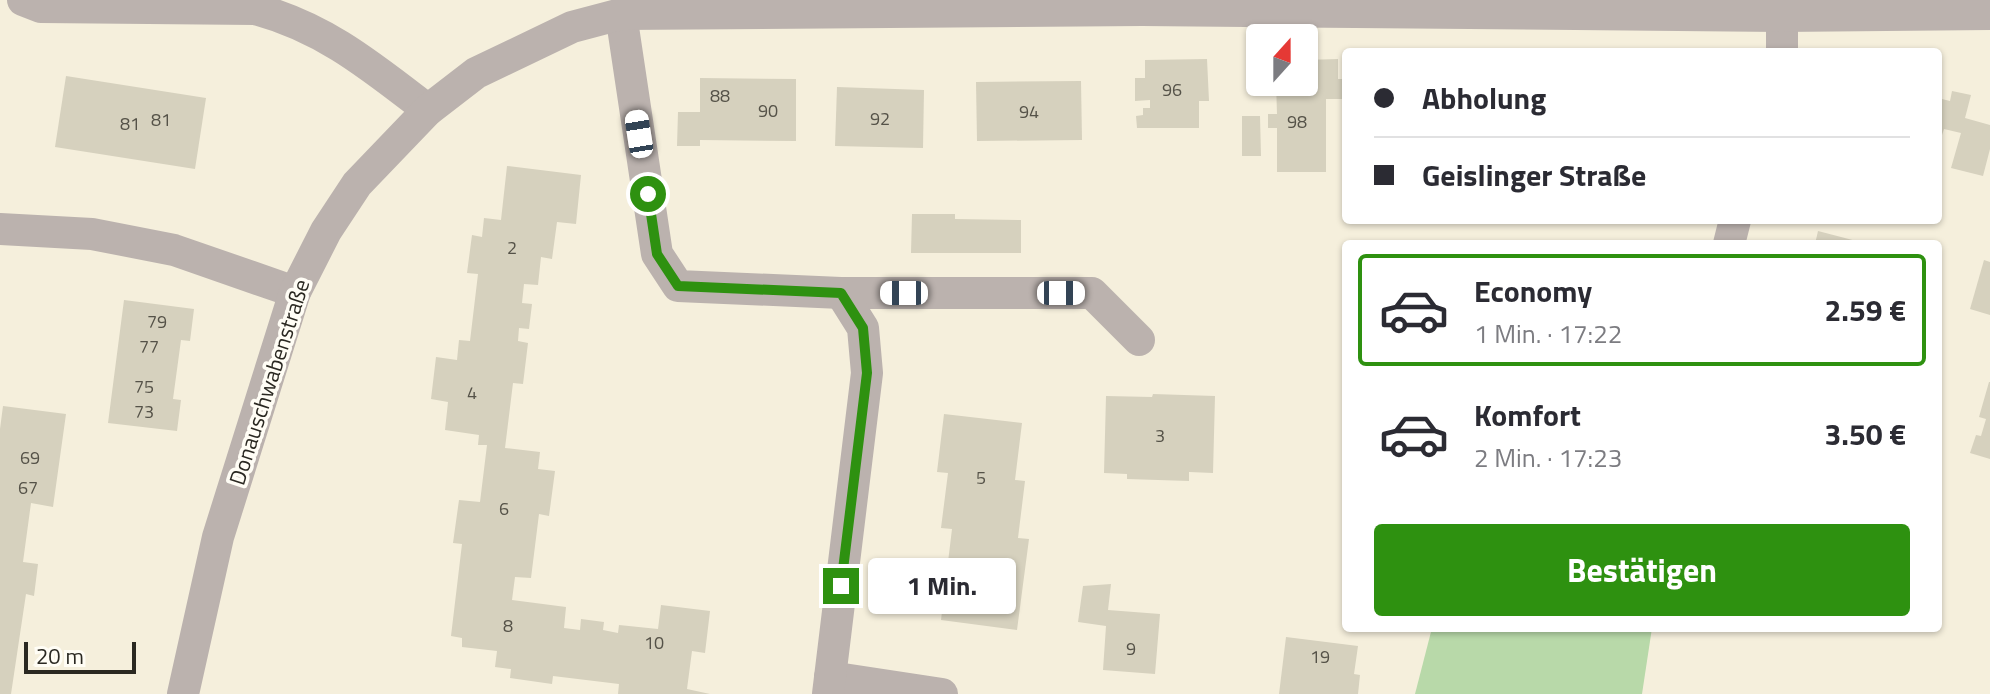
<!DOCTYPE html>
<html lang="de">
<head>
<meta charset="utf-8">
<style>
  body { margin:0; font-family:"Titillium Web",sans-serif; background:#f7f7f7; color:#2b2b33; height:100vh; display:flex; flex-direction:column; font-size:30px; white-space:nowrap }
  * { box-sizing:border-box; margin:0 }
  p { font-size:26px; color:#7c7c81 }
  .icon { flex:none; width:44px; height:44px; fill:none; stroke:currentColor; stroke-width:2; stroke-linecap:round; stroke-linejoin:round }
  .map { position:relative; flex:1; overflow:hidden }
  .side { position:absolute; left:1342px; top:240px; width:600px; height:392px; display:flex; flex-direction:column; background:#fff; border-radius:8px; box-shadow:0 2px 6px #0004 }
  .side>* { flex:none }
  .hud { position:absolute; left:1342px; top:48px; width:600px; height:176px; border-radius:8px; box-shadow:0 2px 6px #0004; display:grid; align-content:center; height:176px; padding:0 32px; background:#fff }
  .needle { width:52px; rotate:21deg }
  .fabs { position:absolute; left:1246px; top:24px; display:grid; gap:16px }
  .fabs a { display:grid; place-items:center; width:72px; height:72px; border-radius:8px; background:#fff; box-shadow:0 2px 6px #0004; font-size:40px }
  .scale { position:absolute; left:24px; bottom:20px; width:112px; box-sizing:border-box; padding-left:8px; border:4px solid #2a2821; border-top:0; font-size:22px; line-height:28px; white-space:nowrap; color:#2a2821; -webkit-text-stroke:6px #fffdf5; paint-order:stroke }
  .end { position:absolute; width:36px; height:36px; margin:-18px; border:10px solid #2e9110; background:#fff; box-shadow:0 0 0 4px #fff }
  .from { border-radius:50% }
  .bubble { position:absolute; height:56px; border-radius:8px; background:#fff; box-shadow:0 2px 6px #0004; font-size:26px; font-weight:700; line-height:56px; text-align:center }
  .car { position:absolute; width:24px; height:48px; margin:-24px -12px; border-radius:10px; box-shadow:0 0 6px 2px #0007; background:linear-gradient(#fff 24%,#345 0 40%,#fff 0 76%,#345 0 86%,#fff 0) }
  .hud b { display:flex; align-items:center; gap:28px; height:76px; font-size:30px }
  .hud b+b { border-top:2px solid #e1e1e2 }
  .hud i { width:20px; height:20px; background:#2b2b33 }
  ul { padding:14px 0 0; list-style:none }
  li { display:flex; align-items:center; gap:24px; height:112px; margin:0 16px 12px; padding:0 16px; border:4px solid transparent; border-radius:8px }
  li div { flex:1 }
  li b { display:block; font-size:30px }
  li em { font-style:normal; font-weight:700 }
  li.current { border-color:#2e9110 }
  li>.icon { width:72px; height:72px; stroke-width:1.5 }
  .action { display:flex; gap:16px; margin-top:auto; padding:16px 32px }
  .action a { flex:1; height:92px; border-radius:8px; background:#2e9110; color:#fff; font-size:32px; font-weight:700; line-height:92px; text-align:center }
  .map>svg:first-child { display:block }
</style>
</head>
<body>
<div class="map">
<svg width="1990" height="694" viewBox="0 0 1990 694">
  <rect width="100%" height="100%" fill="#f5efdc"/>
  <path fill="#b8d9a9" d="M1432 628H1652L1642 694H1415Z"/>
  <g fill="#d6d1be">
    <path d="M1207 59 1209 101H1199V128H1137L1136 116 1143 115V108H1150V100L1135 101V78H1145V60Z"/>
    <path d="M1338 59V79H1346V99H1326V172H1277V128H1268V114H1277L1276 82H1304V60Z"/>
    <path d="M66 76 206 98 195 169 55 147Z"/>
    <path d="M700 78 796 79V141L700 140V146H677L678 112H700Z"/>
    <path d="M1081 81 1082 140 977 141 976 82Z"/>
    <path d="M837 87 924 90 923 148 835 146Z"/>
    <path d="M1952 91 1971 95 1965 118 1990 125V149L1983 176 1951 168 1961 133 1944 129 1938 147V98L1950 101Z"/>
    <path d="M1242 116H1260L1261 156H1242Z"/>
    <path d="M507 166 581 175 576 224 557 222 552 259 541 257 538 285 524 284 522 303 532 304 529 329 519 328 518 341 528 343 523 384 513 383 505 448 540 452 538 469 555 471 549 516 539 514 531 578 515 577 512 600 566 607 564 628 580 630 581 619 604 622 603 630 618 633 619 625 658 629 661 605 710 611 705 653 692 651 687 689 710 694H618L619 684 553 676 552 684 510 678 511 669 495 667 497 651 462 647V638L451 636 462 544 453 543 459 500 480 502 487 445H478L479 435 445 430 448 402 431 399 436 357 457 360 459 340 470 341 478 274 467 273 472 235 482 237 484 218 501 220Z"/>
    <path d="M912 214H955V219L1021 220V253H911Z"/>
    <path d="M1818 231 1864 243 1863 244H1815Z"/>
    <path d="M1984 260 1990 262V315L1970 309Z"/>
    <path d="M124 300 194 309 190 341 181 340 173 399 181 400 177 431 108 423Z"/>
    <path d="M1989 382H1990V459L1970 453 1976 435 1981 436 1986 419 1979 417Z"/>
    <path d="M1153 394 1215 396 1213 473 1189 472V481L1127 479V474L1104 473 1106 396 1152 397Z"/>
    <path d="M3 406 66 414 53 507 31 503 23 562 38 564 34 596 26 594 11 694H0V429Z"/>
    <path d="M944 414 1022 423 1015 480 1025 481 1018 538 1029 539 1017 630 941 620 952 529 941 528 948 473 937 472Z"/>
    <path d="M1111 584 1108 610 1160 614 1155 674 1103 670 1106 626 1078 622 1083 586Z"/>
    <path d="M1286 637 1358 646 1354 674 1360 675 1358 694H1279Z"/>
  </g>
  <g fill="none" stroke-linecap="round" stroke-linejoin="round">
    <g stroke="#bbb2ae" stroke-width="32">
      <path d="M23 0 41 7 255 9C324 27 372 67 428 110"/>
      <path d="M621 14 657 254 678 286 841 293H1092L1139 340"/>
      <path d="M1782 52V16"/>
      <path d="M0 229 92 234 174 250 295 292"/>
      <path d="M1729 244 1735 220"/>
      <path d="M830 677 942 694"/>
      <path d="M183 694 218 537 295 292 326 231 357 184 428 110 476 73 572 27 621 14 1142 10 1782 16 1990 14"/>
      <path d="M828 694 867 373 863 328 841 293"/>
    </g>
  </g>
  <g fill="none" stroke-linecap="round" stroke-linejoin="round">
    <path stroke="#2e9110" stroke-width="10" d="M648 194 657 254 678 286 841 293 863 328 867 373 841 586"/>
  </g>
  <g text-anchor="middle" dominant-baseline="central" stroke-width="7" stroke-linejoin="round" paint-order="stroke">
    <g font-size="18" fill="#555248">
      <text x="1172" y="89">96</text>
      <text x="720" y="95">88</text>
      <text x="768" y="110">90</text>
      <text x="1029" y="111">94</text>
      <text x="880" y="118">92</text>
      <text x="161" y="119">81</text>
      <text x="1297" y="121">98</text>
      <text x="130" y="123">81</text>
      <text x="512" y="247">2</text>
      <text x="157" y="321">79</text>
      <text x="149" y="346">77</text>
      <text x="144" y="386">75</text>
      <text x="472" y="392">4</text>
      <text x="144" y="411">73</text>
      <text x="1160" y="435">3</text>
      <text x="30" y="457">69</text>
      <text x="981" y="477">5</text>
      <text x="28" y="487">67</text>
      <text x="504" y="508">6</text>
      <text x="508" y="625">8</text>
      <text x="654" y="642">10</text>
      <text x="1131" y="648">9</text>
      <text x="1320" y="656">19</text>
    </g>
    <g font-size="22" fill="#2a2821" stroke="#fffdf5">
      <text transform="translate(269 382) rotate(-72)">Donauschwabenstraße</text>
    </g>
  </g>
</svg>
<div class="fabs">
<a><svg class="needle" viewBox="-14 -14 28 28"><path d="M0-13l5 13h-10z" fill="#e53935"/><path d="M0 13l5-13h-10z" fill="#7c7c81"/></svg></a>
</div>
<div class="scale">20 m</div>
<i class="end from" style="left:648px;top:194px"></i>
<i class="end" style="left:841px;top:586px"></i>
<div class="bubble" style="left:868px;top:558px;width:148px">1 Min.</div>
<i class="car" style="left:639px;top:134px;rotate:351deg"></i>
<i class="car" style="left:904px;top:293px;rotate:270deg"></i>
<i class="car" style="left:1061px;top:293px;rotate:90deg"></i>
<div class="hud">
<b><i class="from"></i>Abholung</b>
<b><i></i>Geislinger Straße</b>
</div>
<section class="side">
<ul>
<li class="current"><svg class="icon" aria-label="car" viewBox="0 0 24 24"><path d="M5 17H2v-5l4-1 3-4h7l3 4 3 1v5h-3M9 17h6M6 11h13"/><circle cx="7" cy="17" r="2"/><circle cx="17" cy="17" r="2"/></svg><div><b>Economy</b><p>1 Min. · 17:22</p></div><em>2.59 €</em></li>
<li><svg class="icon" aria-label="car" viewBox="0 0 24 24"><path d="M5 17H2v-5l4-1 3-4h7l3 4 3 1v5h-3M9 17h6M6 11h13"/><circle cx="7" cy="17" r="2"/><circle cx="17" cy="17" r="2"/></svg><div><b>Komfort</b><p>2 Min. · 17:23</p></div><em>3.50 €</em></li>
</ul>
<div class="action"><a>Bestätigen</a></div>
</section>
</div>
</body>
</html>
